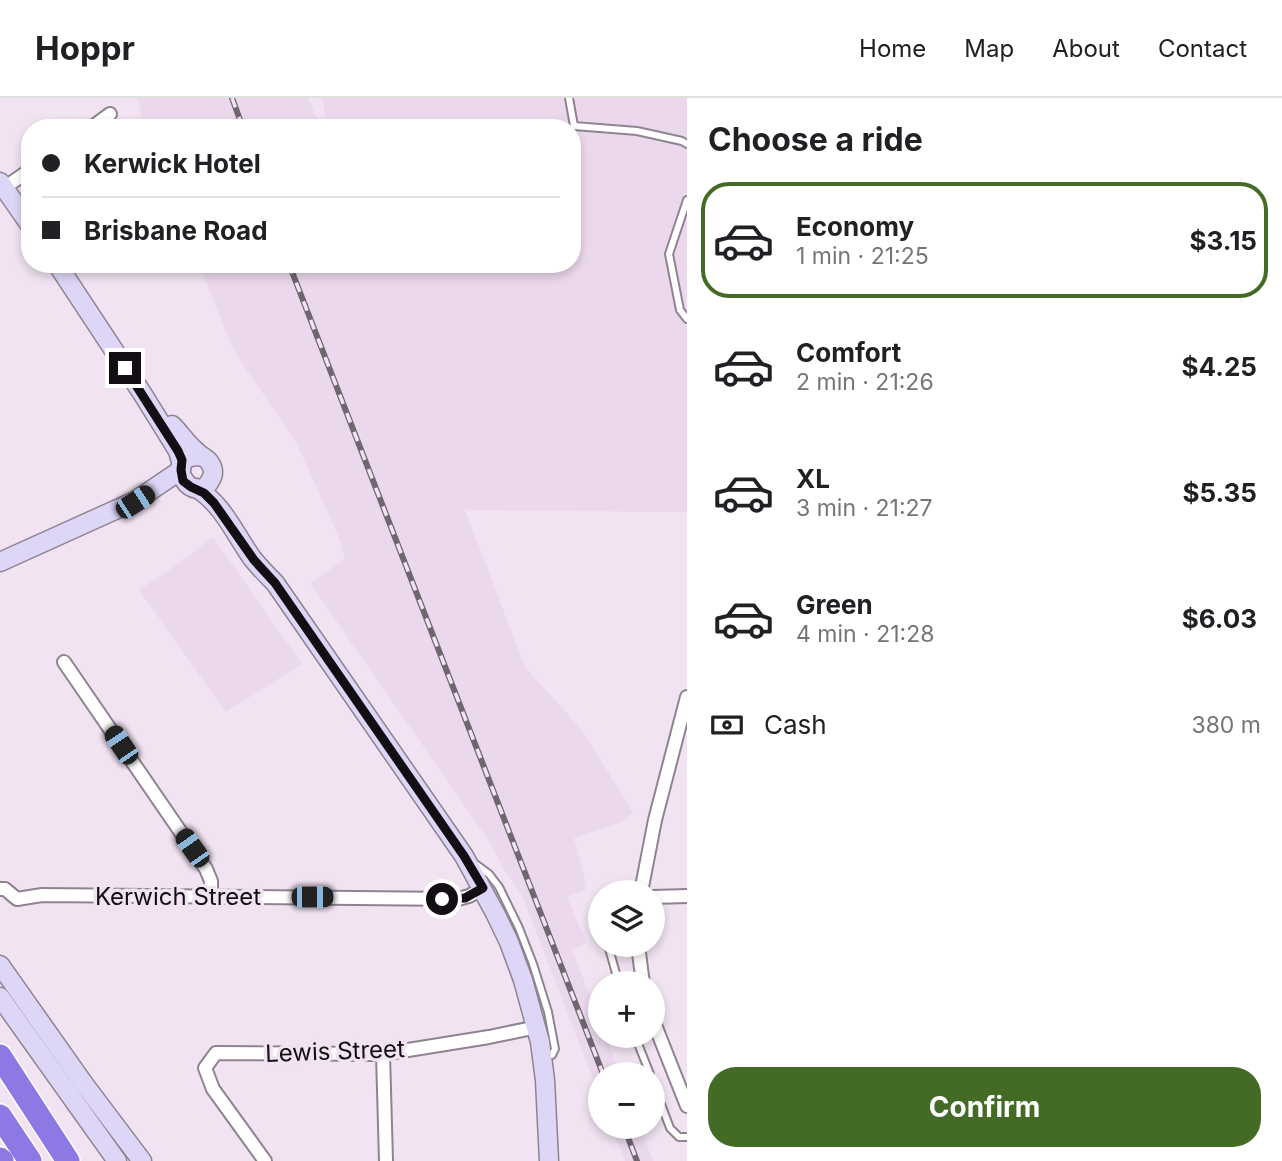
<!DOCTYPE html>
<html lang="en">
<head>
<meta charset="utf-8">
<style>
  body { margin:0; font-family:Inter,sans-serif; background:#f6f6f6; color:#202124; height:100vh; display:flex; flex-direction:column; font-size:26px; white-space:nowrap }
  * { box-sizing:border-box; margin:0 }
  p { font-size:23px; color:#757577 }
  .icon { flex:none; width:38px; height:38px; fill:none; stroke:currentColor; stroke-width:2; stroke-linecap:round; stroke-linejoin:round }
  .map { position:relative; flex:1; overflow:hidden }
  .side { display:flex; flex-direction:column; background:#fff; width:595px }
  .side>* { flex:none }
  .guide { position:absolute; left:21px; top:21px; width:560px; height:154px; border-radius:28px; box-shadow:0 4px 10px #0003; display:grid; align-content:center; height:154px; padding:0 21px; background:#fff }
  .controls { position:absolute; left:588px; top:782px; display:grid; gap:14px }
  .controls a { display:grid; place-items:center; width:77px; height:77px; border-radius:50%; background:#fff; box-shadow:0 4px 10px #0003; font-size:35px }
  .end { position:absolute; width:32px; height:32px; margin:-16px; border:9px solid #130e13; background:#fff; box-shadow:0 0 0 4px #fff }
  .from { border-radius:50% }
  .car { position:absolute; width:21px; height:42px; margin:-21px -10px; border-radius:9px; box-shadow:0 0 5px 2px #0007; background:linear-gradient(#222 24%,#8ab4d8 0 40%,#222 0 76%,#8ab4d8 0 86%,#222 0) }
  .guide b { display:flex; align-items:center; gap:24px; height:66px; font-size:26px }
  .guide b+b { border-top:2px solid #e0e0e0 }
  .guide i { width:18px; height:18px; background:#202124 }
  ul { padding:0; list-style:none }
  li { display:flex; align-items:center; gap:21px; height:116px; margin:0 14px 10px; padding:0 7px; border:4px solid transparent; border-radius:28px }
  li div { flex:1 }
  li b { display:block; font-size:26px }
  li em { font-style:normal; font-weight:700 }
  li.selected { border-color:#436b26 }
  li>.icon { width:63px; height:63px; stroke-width:1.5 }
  h2 { padding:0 21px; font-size:32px; line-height:84px }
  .pay { display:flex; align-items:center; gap:18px; height:77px; padding:0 21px; font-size:26px }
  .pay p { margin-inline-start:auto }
  .button { display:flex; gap:14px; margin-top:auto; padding:14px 21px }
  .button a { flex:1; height:80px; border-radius:28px; background:#436b26; color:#fff; font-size:28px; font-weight:700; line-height:80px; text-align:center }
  header { display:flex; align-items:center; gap:42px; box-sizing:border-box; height:98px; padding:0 35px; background:#fff; border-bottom:2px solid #e0e0e0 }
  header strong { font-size:33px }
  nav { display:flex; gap:38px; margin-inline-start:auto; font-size:24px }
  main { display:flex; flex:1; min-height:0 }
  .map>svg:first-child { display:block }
</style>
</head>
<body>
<header>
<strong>Hoppr</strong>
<nav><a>Home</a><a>Map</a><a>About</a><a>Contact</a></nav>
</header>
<main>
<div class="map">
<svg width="687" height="1063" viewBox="0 0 687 1063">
  <rect width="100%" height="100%" fill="#f1e3f2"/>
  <g fill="#ecd8ed">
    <path d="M137 0H308L321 30H145Z"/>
    <path d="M322 0H687V414L465 412 525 569 581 631 633 714 622 724 574 740 587 791 567 799 587 845 572 851 600 924V938H606L620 976H600V999L521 795 504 772 491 746 310 485 345 461 338 437 296 344 240 262 231 246 199 166H572V30H327Z"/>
    <path d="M213 439 302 566 226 614 139 492 181 464Z"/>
    <path d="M612 1029H640L653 1063H625Z"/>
  </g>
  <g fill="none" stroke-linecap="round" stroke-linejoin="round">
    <defs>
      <g id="service">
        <path d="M569 0 574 28 637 33 682 43 687 46"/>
        <path d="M687 102 669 156 680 212 687 221"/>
        <path d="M474 765 489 776 499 789 519 830 533 866 548 914 555 951 552 957 543 958"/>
        <path d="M600 802C594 811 596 819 600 828"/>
        <path d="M608 847 619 886"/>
        <path d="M635 938 650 976"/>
        <path d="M653 985 670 1030 679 1039H687"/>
      </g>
      <g id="minor">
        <path d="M91 30 110 16"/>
        <path d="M4 90 30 72"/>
        <path d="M64 564 206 771 211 783V798"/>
        <path d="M0 791H5L17 801 42 797 458 801 469 798 483 790"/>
        <path d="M641 794 655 722 687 599"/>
        <path d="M653 799 687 798"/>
        <path d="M638 847 643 886"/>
        <path d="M653 922 687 1008"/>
        <path d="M383 956 386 1063"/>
        <path d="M265 1063 213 991 205 970 216 955 383 956 489 939 537 929"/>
      </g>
      <g id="secondary">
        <path d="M0 84 30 127"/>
        <path d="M57 166 142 295 178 353 182 367"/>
        <path d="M172 327C181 336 188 347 198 355 202 359 207 360 210 365 213 370 214 376 211 381 196 413 157 358 200 358"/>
        <path d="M196 390C222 405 235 436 252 460 259 469 267 477 275 485L464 758 495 815 509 844 523 882 540 944 545 982 549 1063"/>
        <path d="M0 464 135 403 181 372"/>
        <path d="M0 867 84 986 142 1063"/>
        <path d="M0 899 117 1063"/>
      </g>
      <g id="motorway">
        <path d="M0 958 68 1063"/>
        <path d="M0 1018 30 1063"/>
        <path d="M0 1061 2 1063"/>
      </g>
    </defs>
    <use href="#service" stroke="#908391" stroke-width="10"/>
    <use href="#minor" stroke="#908391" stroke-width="16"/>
    <use href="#secondary" stroke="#908391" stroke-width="21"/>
    <use href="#motorway" stroke="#fff" stroke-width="26"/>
    <use href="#service" stroke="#fff" stroke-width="6"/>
    <use href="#minor" stroke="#fff" stroke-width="12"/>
    <use href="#secondary" stroke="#ddd6f7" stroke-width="18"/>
    <use href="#motorway" stroke="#8d78e4" stroke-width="23"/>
    <defs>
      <g id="rail">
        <path d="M232 0 243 30"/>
        <path d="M289 166 603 976"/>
        <path d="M624 1029 637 1063"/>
      </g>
    </defs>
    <use href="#rail" stroke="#6f666f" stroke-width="6"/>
    <use href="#rail" stroke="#f1e3f2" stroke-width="3.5" stroke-dasharray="10" stroke-linecap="butt"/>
  </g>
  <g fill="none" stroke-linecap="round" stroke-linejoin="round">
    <path stroke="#130e13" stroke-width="9" d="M125 270 178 353 182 362 181 372 183 383 191 389 204 395 214 405 254 462 275 485 464 758 483 790 465 800 442 801"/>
  </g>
  <g text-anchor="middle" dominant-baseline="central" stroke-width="7" stroke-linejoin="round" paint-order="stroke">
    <g font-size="24" fill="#130e13" stroke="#f1e3f2">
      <text x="178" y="798">Kerwich Street</text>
      <text transform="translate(335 953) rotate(-2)">Lewis Street</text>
    </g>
  </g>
</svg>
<div class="controls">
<a><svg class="icon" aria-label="layers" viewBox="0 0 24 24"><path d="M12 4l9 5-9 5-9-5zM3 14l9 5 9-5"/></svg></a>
<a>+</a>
<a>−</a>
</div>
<i class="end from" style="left:442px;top:801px"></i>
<i class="end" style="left:125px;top:270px"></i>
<i class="car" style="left:135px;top:404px;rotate:57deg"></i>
<i class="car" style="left:121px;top:647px;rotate:326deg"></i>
<i class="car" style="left:192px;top:750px;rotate:325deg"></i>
<i class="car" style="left:312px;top:799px;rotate:90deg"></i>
<div class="guide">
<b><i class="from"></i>Kerwick Hotel</b>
<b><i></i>Brisbane Road</b>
</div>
</div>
<section class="side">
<h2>Choose a ride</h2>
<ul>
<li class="selected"><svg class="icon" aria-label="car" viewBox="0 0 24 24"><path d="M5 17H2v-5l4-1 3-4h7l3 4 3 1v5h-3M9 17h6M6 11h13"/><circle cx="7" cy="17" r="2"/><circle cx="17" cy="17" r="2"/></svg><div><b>Economy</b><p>1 min · 21:25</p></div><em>$3.15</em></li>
<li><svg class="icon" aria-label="car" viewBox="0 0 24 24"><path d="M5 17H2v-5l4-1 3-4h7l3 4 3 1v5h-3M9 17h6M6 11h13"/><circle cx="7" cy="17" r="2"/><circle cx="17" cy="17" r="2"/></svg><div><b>Comfort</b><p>2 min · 21:26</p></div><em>$4.25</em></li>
<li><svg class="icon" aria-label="car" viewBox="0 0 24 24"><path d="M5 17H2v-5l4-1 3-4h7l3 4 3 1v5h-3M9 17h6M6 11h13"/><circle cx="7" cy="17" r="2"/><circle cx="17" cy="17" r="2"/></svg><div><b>XL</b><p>3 min · 21:27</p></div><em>$5.35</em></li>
<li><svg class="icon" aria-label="car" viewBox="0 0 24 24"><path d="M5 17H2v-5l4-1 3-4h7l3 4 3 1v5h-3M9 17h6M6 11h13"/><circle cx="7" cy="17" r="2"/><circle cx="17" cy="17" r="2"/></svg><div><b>Green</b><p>4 min · 21:28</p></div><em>$6.03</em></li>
</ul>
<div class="pay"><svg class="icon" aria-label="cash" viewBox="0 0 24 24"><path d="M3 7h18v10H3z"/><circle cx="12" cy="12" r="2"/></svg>Cash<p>380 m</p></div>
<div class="button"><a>Confirm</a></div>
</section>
</main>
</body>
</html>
